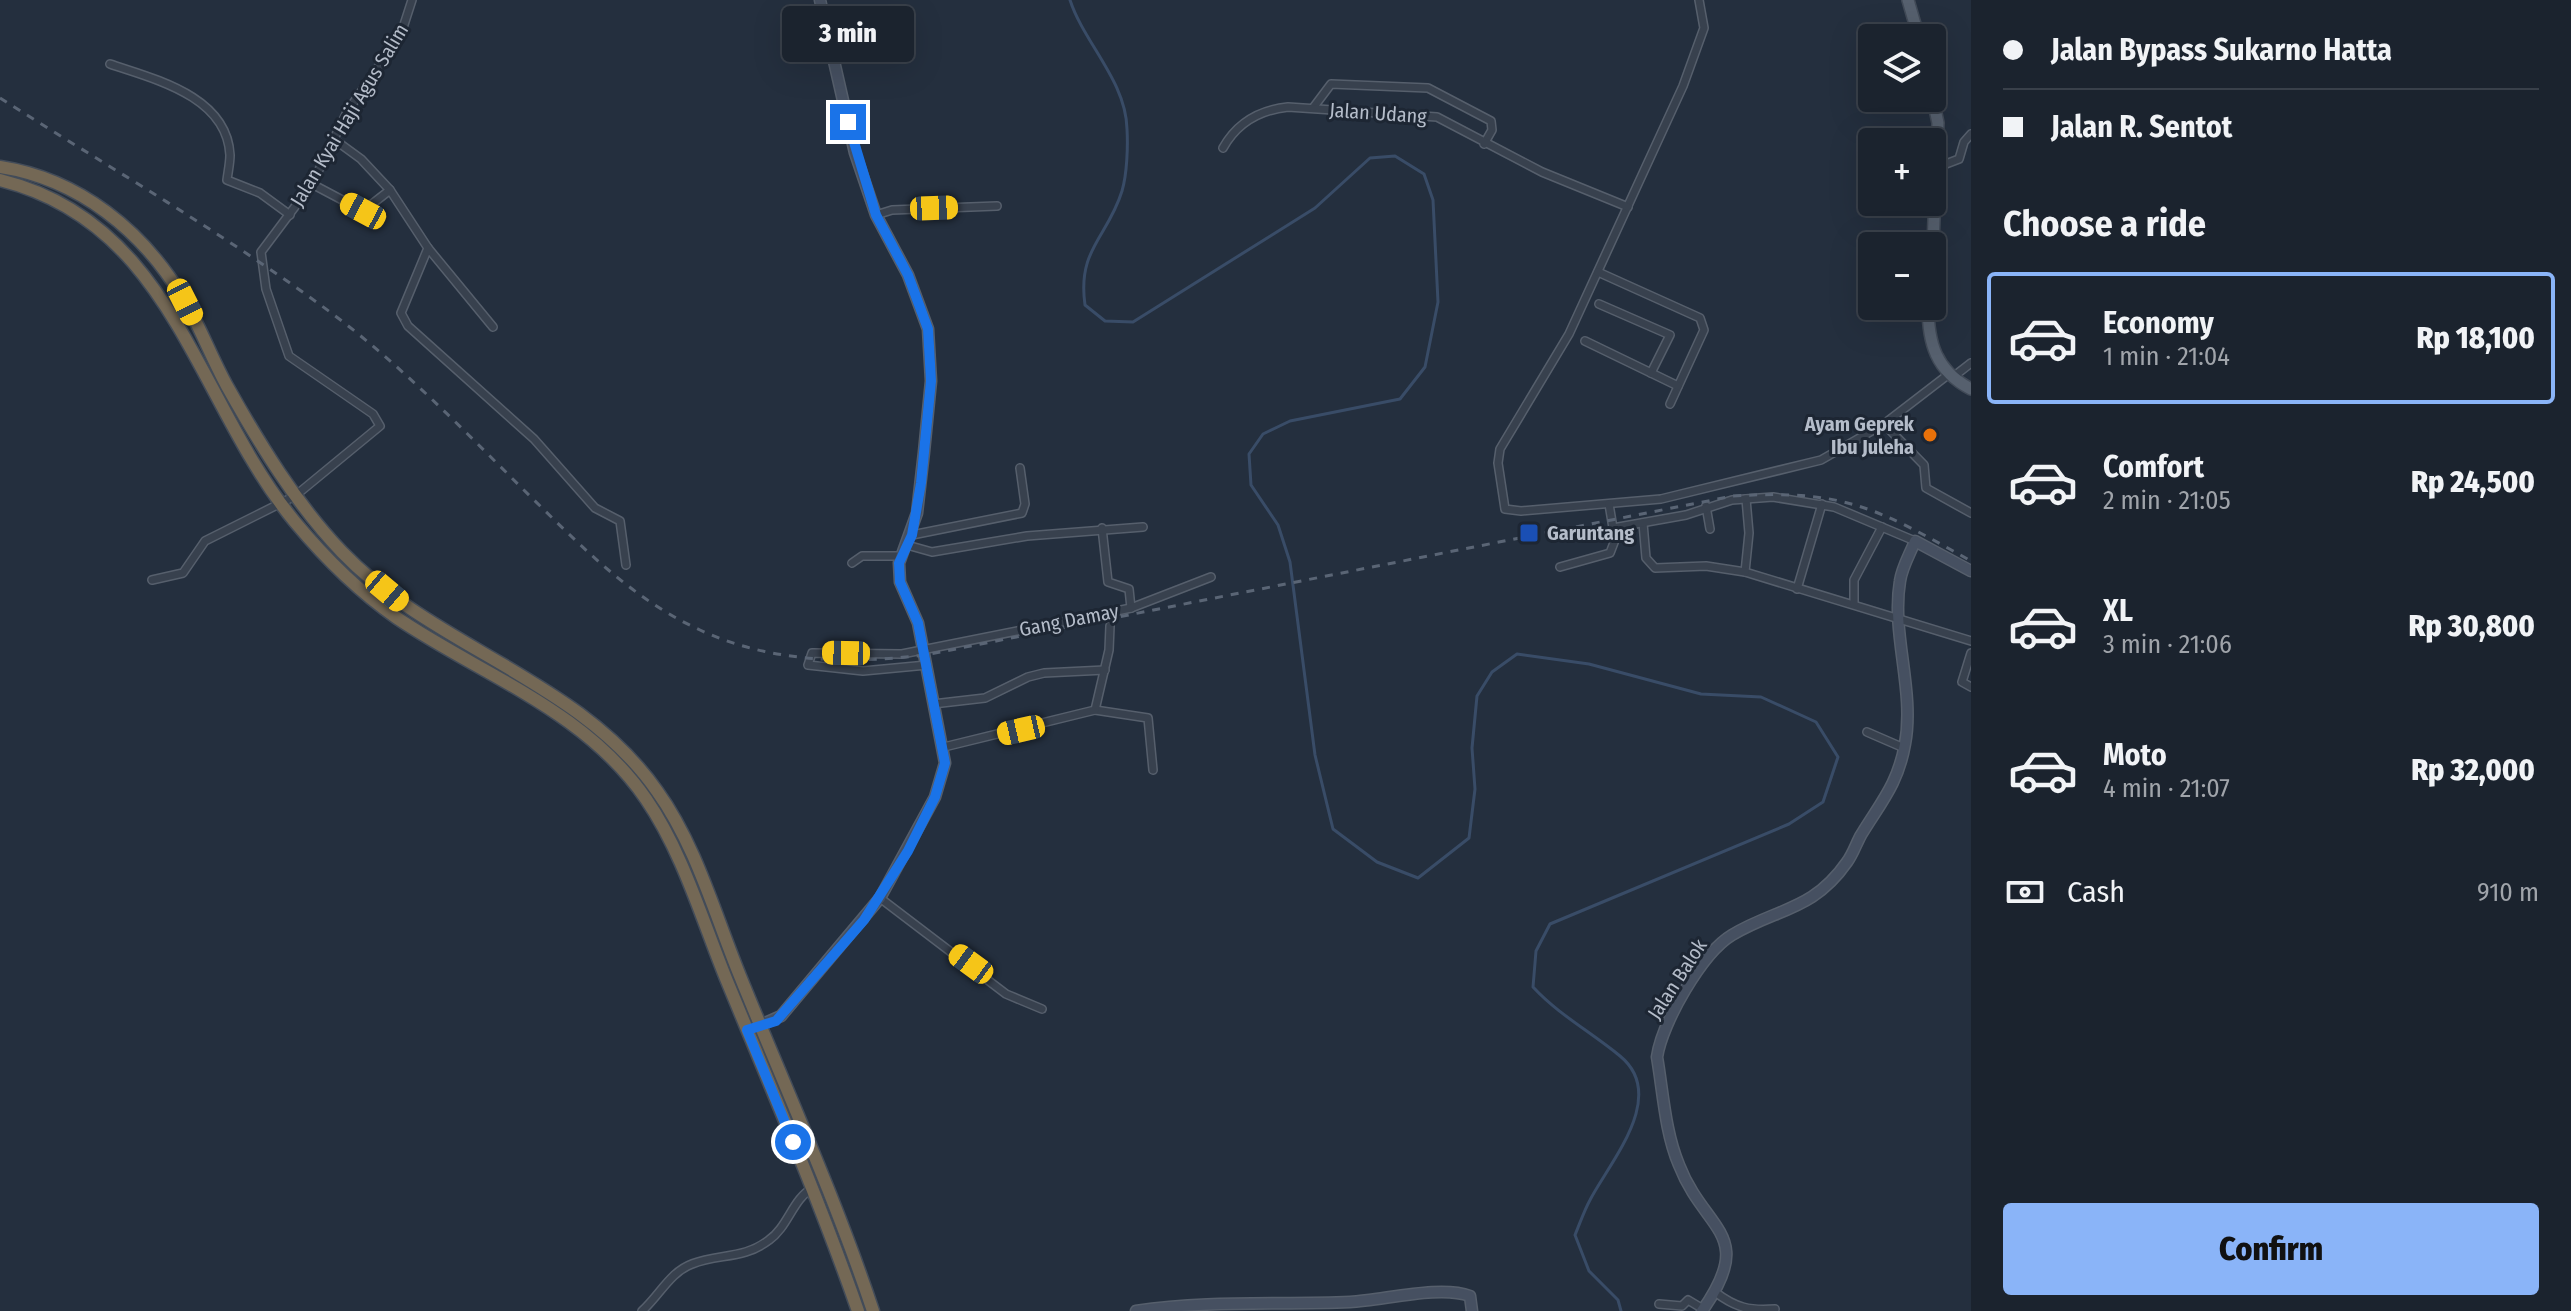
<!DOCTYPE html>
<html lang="en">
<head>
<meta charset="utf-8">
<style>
  body { margin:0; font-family:"Fira Sans Condensed",sans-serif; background:#242b36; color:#f1f3f6; height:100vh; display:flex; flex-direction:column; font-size:30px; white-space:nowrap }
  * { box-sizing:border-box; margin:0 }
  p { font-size:26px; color:#a0a4aa }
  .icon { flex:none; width:44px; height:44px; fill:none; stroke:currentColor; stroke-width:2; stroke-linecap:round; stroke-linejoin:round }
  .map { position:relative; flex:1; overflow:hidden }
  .drawer { display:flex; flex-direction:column; background:#1b232e; width:600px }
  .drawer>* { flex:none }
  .guide { display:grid; align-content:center; height:176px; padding:0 32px; background:#1b232e }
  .fabs { position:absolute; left:1858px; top:24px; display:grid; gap:16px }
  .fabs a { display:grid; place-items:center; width:88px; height:88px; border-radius:8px; background:#1b232e; box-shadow:0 8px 32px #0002,0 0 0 2px #39404a; font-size:40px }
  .end { position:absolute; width:36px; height:36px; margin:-18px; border:10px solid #1a73e8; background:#fff; box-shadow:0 0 0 4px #fff }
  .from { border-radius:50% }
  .bubble { position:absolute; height:56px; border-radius:8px; background:#1b232e; box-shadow:0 8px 32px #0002,0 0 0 2px #39404a; font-size:26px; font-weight:800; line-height:56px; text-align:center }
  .car { position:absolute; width:24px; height:48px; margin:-24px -12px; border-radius:10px; box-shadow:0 0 6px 2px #0007; background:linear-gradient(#f5c518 24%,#345 0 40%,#f5c518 0 76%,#345 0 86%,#f5c518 0) }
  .guide b { display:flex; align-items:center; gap:28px; height:76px; font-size:30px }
  .guide b+b { border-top:2px solid #39404a }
  .guide i { width:20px; height:20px; background:#f1f3f6 }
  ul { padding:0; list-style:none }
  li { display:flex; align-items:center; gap:24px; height:132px; margin:0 16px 12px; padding:0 16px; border:4px solid transparent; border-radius:8px }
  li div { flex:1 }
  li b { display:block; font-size:30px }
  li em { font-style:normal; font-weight:800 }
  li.selected { border-color:#8ab4f8 }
  li>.icon { width:72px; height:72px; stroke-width:1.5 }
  h2 { padding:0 32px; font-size:36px; line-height:96px }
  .pay { display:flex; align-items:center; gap:20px; height:88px; padding:0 32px; font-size:30px }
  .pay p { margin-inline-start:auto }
  .button { display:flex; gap:16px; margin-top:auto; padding:16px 32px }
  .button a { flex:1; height:92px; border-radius:8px; background:#8ab4f8; color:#111; font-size:32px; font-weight:800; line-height:92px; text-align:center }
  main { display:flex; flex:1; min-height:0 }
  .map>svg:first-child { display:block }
</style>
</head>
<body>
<main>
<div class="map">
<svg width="1971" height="1311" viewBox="0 0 1971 1311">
  <rect width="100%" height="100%" fill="#242f3e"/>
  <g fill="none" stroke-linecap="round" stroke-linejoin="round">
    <path stroke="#394c67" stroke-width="3" d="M1070 0C1084 43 1126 81 1127 129 1128 147 1127 174 1122 191 1108 237 1077 249 1085 305L1105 321 1133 322 1315 208 1370 158 1395 156 1424 174 1433 200 1438 302 1425 367 1400 399 1290 421 1263 434 1249 454 1251 485 1278 525 1290 562 1315 755 1333 829 1377 862 1418 878 1469 838 1475 789 1472 748 1477 696 1492 672 1517 654 1589 664 1701 694 1761 697 1816 722 1838 757 1823 802 1789 824 1550 924 1536 951 1533 987C1559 1015 1591 1032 1620 1056 1669 1096 1609 1163 1590 1200 1584 1211 1580 1223 1575 1235L1589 1271 1618 1300 1621 1311"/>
    <defs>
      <g id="street">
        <path d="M1699 0 1704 28 1683 86 1569 334 1500 449 1498 463 1505 509 1521 511 1661 499 1821 460 1884 424 1949 374"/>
        <path d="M110 64C154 79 227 96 230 155 230 163 228 172 227 180L260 193 290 215"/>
        <path d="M1313 108 1331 84 1428 88 1491 121 1492 130 1484 144"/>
        <path d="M335 140 361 159 390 190 428 248 401 313 408 326 534 439 595 508 620 521 626 565"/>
        <path d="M1223 148C1237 123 1260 110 1288 107L1437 117 1542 172 1628 207"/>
        <path d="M1938 167 1959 159 1964 142 1971 134"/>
        <path d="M312 184 363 211 390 190"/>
        <path d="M876 215 892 210 997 206"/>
        <path d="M428 248 493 327"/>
        <path d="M1598 272 1700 318 1704 330 1670 404"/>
        <path d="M1599 304 1670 335 1651 373"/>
        <path d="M1585 341 1678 386"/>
        <path d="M1953 377 1971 363"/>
        <path d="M1884 424 1924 465 1926 488 1971 513"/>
        <path d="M1746 499 1749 533 1745 572 1971 641"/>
        <path d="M1706 506 1710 529"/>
        <path d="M1643 523 1646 558 1655 568 1706 566 1745 572"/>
        <path d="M1102 528 1108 582 1129 589 1131 608"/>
        <path d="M1613 528 1686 515 1732 500 1773 497 1834 507 1915 541"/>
        <path d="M912 535 1022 513 1025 504 1020 468"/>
        <path d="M907 545 932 552 1027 536 1143 527"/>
        <path d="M852 563 862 556H899"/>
        <path d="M1560 567 1610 553 1615 540 1609 504"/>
        <path d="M152 580 183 573 205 541 295 496 380 426 373 414 289 356 266 289 261 252 312 184 347 112 401 34 412 0"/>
        <path d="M1797 589 1822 504"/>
        <path d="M1854 604V580L1882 527"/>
        <path d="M1971 653 1962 682 1971 687"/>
        <path d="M927 665 863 671 808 665 812 653 902 654 1102 614 1131 608 1211 577"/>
        <path d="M933 704 985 698 1028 677 1044 673 1105 670"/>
        <path d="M1095 710 1148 718 1153 770"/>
        <path d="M1867 732 1904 748"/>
        <path d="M944 747 1095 710 1109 650 1110 626"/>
        <path d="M880 898 1006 994 1042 1009"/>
        <path d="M1715 1292C1736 1308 1750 1311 1775 1309"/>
        <path d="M1659 1304 1682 1306 1688 1300 1703 1309"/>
        <path d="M642 1311C659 1296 670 1272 692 1264 719 1253 743 1260 769 1240 788 1227 793 1198 813 1188"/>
      </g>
      <g id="secondary">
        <path d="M754 1028 781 1016 880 898 935 797 945 763 918 623 900 582 899 563 917 513 924 452 931 381 928 329 908 275 876 215 855 153 820 0"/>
        <path d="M1136 1311C1207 1300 1278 1305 1350 1302 1385 1300 1440 1285 1470 1296L1472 1311"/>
        <path d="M1702 1311C1757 1233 1705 1232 1679 1165 1665 1132 1663 1092 1657 1057 1662 1023 1702 953 1732 935 1777 908 1813 911 1847 862 1853 854 1856 844 1861 835 1881 802 1898 784 1905 744 1915 690 1891 634 1900 581 1902 567 1910 554 1915 541L1971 571"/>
      </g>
      <g id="primary">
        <path d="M1908 0 1919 38"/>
        <path d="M1932 95 1938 123 1932 268"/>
        <path d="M1928 306C1928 343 1936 371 1971 389"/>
      </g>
      <g id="highway">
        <path d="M0 167C79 179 143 231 183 298 200 326 211 357 227 386 259 443 296 504 342 552 435 649 579 679 657 791 696 845 715 915 740 976 785 1087 835 1197 873 1311"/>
        <path d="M0 180C174 223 196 402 295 522 325 558 358 591 397 618 483 676 585 710 646 799 683 853 702 920 727 981 772 1090 819 1199 858 1311"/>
      </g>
    </defs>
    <use href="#street" stroke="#565f6c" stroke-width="10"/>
    <use href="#secondary" stroke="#565f6c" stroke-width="13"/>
    <use href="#primary" stroke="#414a57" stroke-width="14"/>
    <use href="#highway" stroke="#434c59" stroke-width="15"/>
    <use href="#street" stroke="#38414e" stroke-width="7"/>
    <use href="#secondary" stroke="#465061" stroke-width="10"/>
    <use href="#primary" stroke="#56606e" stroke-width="11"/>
    <use href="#highway" stroke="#746855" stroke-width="12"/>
    <path stroke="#5a6575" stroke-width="3" stroke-dasharray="8 8" stroke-linecap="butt" d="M0 98C110 168 225 234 330 312 404 367 469 436 534 500 585 550 634 600 700 630 771 663 849 664 925 655L1733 496C1844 489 1877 508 1971 561"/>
  </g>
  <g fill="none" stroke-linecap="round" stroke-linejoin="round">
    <path stroke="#1a73e8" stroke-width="10" d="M793 1142 747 1030 776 1021 864 920 908 851 935 797 945 763 918 623 900 582 899 563 912 535 921 483 931 381 928 329 908 275 876 215 848 122"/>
  </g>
  <circle fill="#e8710a" stroke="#1d2633" stroke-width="3" cx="1930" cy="435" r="8"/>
  <rect fill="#1a4fb4" stroke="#1d2633" stroke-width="3" x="1519" y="523" width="20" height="20" rx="4"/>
  <g text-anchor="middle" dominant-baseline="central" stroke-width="6" stroke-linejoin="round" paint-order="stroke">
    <g font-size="20" fill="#b4bcc9" stroke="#1d2633">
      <text transform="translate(1378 113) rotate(4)">Jalan Udang</text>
      <text transform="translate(349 115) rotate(-59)">Jalan Kyai Haji Agus Salim</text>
      <text transform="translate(1069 620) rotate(-11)">Gang Damay</text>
      <text transform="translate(1677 979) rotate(-57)">Jalan Balok</text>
    </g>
    <g font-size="20" font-weight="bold" fill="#b4bcc9" stroke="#1d2633" text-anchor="end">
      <text x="1914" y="424">Ayam Geprek<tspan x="1914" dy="23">Ibu Juleha</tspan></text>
      <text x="1547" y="533" text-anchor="start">Garuntang</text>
    </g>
  </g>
</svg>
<div class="fabs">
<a><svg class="icon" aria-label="layers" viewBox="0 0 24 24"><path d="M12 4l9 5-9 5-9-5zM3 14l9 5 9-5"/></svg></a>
<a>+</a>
<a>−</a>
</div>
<i class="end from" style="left:793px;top:1142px"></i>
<i class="end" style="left:848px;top:122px"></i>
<div class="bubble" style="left:782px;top:6px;width:132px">3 min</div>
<i class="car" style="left:934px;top:208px;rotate:88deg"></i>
<i class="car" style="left:363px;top:211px;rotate:298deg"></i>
<i class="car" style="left:185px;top:302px;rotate:153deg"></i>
<i class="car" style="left:387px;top:591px;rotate:130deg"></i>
<i class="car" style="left:846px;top:653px;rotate:271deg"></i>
<i class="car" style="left:1021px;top:730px;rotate:257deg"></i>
<i class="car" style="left:971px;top:964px;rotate:306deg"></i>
</div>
<section class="drawer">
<div class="guide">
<b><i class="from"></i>Jalan Bypass Sukarno Hatta</b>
<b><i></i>Jalan R. Sentot</b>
</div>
<h2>Choose a ride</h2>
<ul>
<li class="selected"><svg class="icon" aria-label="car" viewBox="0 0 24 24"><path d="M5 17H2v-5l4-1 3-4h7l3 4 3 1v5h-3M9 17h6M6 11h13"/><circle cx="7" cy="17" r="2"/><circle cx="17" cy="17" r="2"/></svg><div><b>Economy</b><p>1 min · 21:04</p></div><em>Rp 18,100</em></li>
<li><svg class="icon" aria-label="car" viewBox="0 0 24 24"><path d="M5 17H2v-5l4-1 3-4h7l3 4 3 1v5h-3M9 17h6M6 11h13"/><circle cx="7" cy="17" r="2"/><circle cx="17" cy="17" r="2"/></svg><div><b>Comfort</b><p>2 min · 21:05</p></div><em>Rp 24,500</em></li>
<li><svg class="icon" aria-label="car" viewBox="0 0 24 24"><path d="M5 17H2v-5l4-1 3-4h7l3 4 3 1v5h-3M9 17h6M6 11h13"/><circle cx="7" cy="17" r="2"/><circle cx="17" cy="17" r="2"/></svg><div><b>XL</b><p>3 min · 21:06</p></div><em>Rp 30,800</em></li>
<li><svg class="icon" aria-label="car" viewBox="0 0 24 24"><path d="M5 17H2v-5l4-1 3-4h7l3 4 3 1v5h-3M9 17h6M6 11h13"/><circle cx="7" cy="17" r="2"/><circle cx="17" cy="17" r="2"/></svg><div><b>Moto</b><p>4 min · 21:07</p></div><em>Rp 32,000</em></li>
</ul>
<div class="pay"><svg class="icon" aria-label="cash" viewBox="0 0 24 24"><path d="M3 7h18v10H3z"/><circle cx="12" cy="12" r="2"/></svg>Cash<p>910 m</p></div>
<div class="button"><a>Confirm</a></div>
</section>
</main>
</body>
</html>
